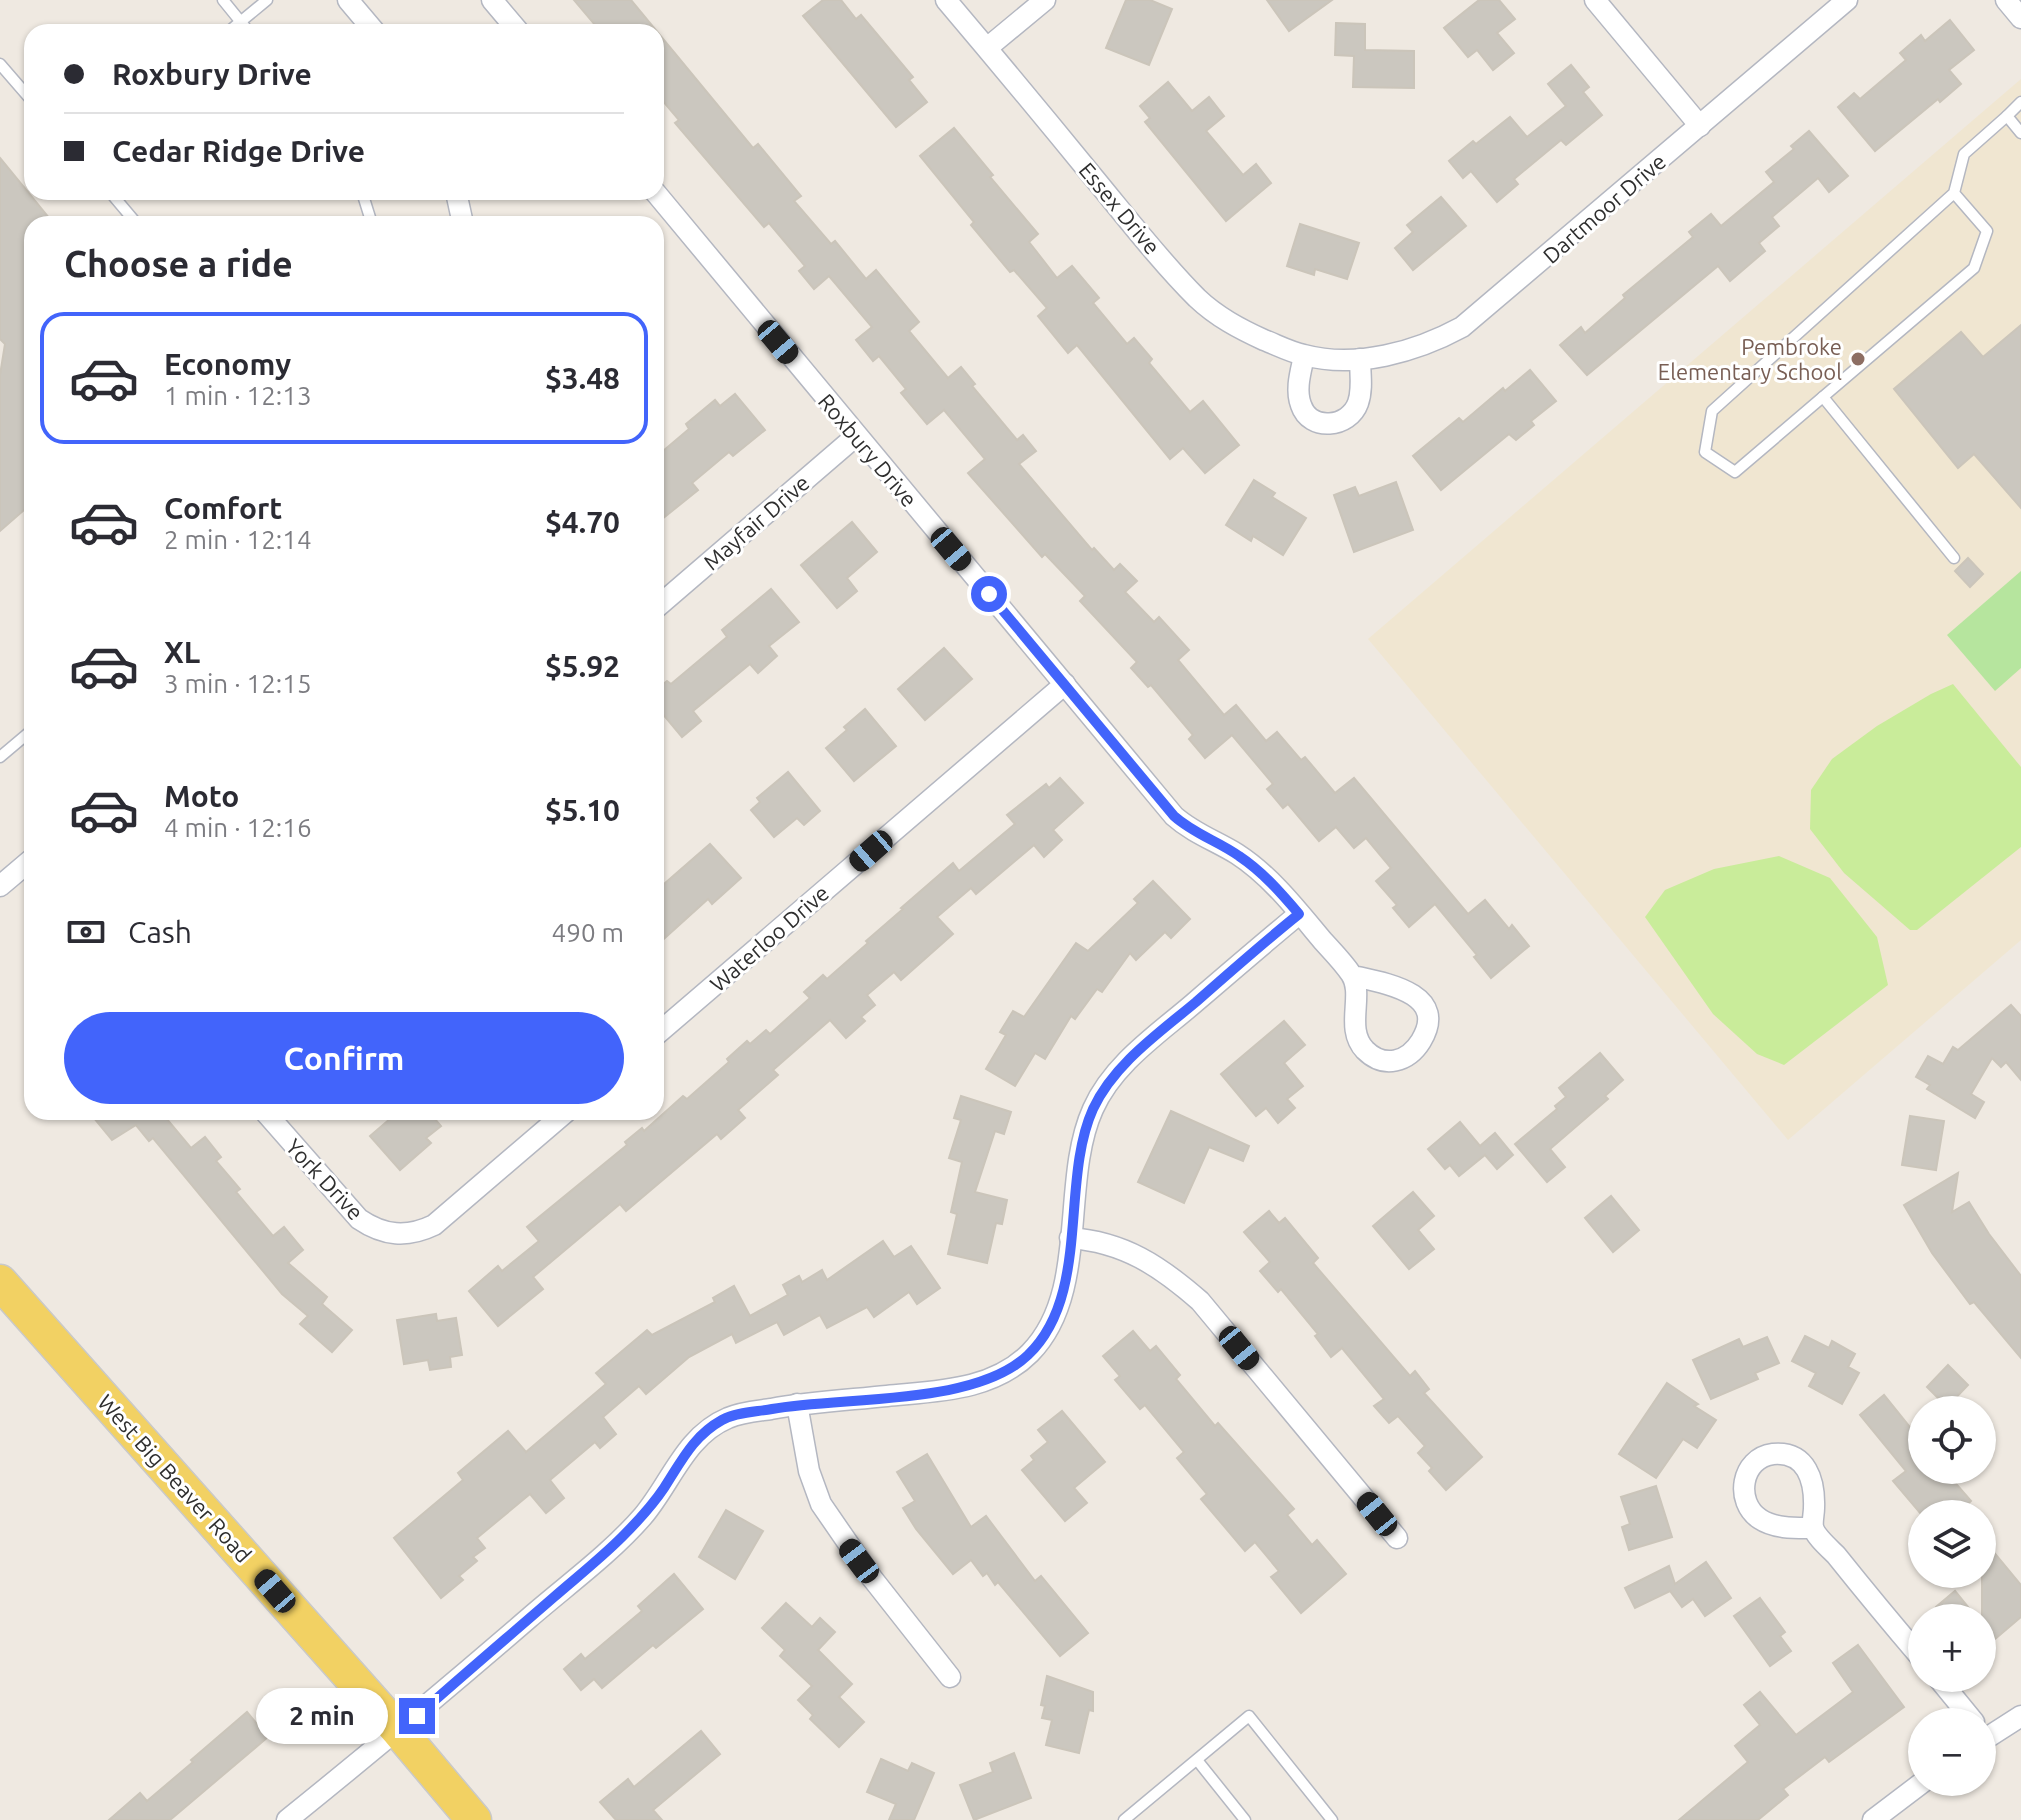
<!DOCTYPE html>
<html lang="en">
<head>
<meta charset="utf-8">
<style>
  body { margin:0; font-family:Ubuntu,sans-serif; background:#f2f2f3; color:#2b2b33; height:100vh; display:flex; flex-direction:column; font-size:30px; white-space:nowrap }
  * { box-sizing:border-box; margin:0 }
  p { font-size:26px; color:#7c7c81 }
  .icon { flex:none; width:44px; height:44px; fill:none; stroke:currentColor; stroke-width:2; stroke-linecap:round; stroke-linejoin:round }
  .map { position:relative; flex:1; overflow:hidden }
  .side { position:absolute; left:24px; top:216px; width:640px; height:904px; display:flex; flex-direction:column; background:#fff; border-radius:24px; box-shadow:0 2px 6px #0004 }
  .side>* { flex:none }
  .banner { position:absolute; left:24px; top:24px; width:640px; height:176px; border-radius:24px; box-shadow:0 2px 6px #0004; display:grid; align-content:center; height:176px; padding:0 40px; background:#fff }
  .tools { position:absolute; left:1908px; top:1396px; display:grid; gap:16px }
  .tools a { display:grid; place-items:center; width:88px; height:88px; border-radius:50%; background:#fff; box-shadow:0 2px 6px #0004; font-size:40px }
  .end { position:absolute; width:36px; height:36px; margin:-18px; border:10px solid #4264fb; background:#fff; box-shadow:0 0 0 4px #fff }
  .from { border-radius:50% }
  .bubble { position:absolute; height:56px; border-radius:28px; background:#fff; box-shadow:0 2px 6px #0004; font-size:26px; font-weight:700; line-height:56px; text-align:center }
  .car { position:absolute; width:24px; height:48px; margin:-24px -12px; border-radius:10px; box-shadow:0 0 6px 2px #0007; background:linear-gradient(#222 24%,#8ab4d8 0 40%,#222 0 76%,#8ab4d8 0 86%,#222 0) }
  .banner b { display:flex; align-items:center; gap:28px; height:76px; font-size:30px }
  .banner b+b { border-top:2px solid #e1e1e2 }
  .banner i { width:20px; height:20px; background:#2b2b33 }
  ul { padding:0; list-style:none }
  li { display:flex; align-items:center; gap:24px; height:132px; margin:0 16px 12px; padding:0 24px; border:4px solid transparent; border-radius:24px }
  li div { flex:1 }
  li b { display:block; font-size:30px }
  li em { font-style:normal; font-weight:700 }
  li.selected { border-color:#4264fb }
  li>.icon { width:72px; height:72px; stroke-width:1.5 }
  h2 { padding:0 40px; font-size:36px; line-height:96px }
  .pay { display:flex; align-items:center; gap:20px; height:88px; padding:0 40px; font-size:30px }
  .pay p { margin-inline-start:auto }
  .primary-button { display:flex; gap:16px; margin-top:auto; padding:16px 40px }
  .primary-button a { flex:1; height:92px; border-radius:48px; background:#4264fb; color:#fff; font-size:32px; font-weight:700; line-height:92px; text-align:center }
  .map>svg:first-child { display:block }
</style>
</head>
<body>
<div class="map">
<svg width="2021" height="1820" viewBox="0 0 2021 1820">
  <rect width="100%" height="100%" fill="#efe9e1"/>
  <path fill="#f0e6d1" d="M2021 79V940L1788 1140 1368 639Z"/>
  <path fill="#b6e59e" d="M2021 571V668L1995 691 1947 635Z"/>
  <g fill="#c9ec9a">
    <path d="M1953 684 2021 767V847L1917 930H1910L1844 873 1810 829 1811 790 1832 759 1877 726 1931 694Z"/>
    <path d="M1779 856 1830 878 1877 937 1888 985 1784 1065 1757 1054 1713 1014 1645 917 1665 890 1714 869Z"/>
  </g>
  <g fill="#cbc7bf" stroke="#cbc5ba" stroke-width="2">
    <path d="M574 0H631L753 148 758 144 801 196 794 201 831 244 835 241 866 279 876 270 919 322 909 331 948 378 961 367 975 384 972 386 1017 440 1023 435 1036 451 1019 464 1092 550 1094 548 1114 570 1120 564 1137 581 1125 592 1154 622 1159 617 1189 650 1178 660 1224 715 1236 705 1266 741 1277 732 1301 760 1305 757 1335 793 1354 778 1468 914 1485 900 1509 929 1512 925 1529 946 1491 978 1474 957 1477 955 1435 904 1409 927 1393 908 1397 905 1376 881 1391 868 1366 838 1354 848 1336 827 1319 841 1288 804 1283 808 1267 789 1273 784 1232 735 1205 758 1189 739 1193 735 1151 685 1148 687 1131 668 1137 662 1080 601 1085 596 1045 554 1042 557 968 473 985 459 944 410 927 424 901 393 906 389 879 356 873 361 856 340 872 327 829 276 814 289 799 271 805 266 769 223 764 227 675 123 679 120 656 93V32H601Z"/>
    <path d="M823 0H841L856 19 861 15 913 77 909 80 927 102 896 127 803 16Z"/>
    <path d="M1126 0H1150L1172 9 1149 65 1106 48Z"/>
    <path d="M1267 0H1332L1289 31Z"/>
    <path d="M1479 0H1499L1515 19 1497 33 1514 53 1493 70 1477 50 1468 57 1444 28Z"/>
    <path d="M1950 20 1974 50 1949 70 1961 84 1940 102 1938 99 1875 151 1838 107 1854 93 1860 99 1906 60 1900 53 1921 35 1925 41Z"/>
    <path d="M1336 23 1365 24V50L1414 51V88L1353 87 1354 56 1335 55Z"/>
    <path d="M1571 65 1589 87 1583 92 1602 115 1566 145 1561 140 1514 179 1518 184 1497 202 1471 171 1463 178 1449 161 1473 141 1476 144 1510 117 1527 137 1566 106 1548 84Z"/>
    <path d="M1168 82 1192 111 1209 97 1224 116 1206 131 1243 175 1256 164 1271 183 1226 221 1145 122 1150 118 1140 106Z"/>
    <path d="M954 128 993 175 990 177 1038 234 1029 242 1057 278 1072 266 1099 298 1093 303 1127 344 1134 338 1152 359 1149 363 1190 412 1203 401 1239 445 1205 473 1183 448 1170 459 1077 345 1068 353 1038 316 1047 308 1014 270 1010 272 971 225 974 222 920 156Z"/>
    <path d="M1809 131 1848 176 1829 192 1818 178 1772 217 1779 226 1759 243 1765 251 1730 281 1718 266 1587 375 1560 345 1581 327 1585 333 1625 298 1623 295 1693 237 1689 232 1711 214 1721 226 1774 182 1766 172 1794 149 1791 146Z"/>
    <path d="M0 158 54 224H32V503L0 531V375L5 344 0 339Z"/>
    <path d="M1441 197 1466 226 1413 270 1395 248 1413 232 1407 225Z"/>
    <path d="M1300 224 1359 243 1347 279 1315 269 1314 275 1287 266Z"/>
    <path d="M2021 325V508L1974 454 1958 468 1894 389 1961 332 1983 357Z"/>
    <path d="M1530 370 1556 401 1531 421 1534 425 1516 440 1509 434 1441 490 1413 456 1459 418 1463 422 1503 388 1505 391Z"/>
    <path d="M735 394 765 430 733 456 729 452 692 483 698 490 656 524V457L689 429 686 424 715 400 720 406Z"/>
    <path d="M1254 480 1275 493 1272 497 1306 518 1283 555 1253 536 1251 541 1226 525Z"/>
    <path d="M1396 482 1413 530 1354 552 1334 495 1355 487 1359 496Z"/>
    <path d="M852 522 877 552 847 578 857 591 837 608 801 565Z"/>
    <path d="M1968 558 1983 574 1970 587 1955 571Z"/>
    <path d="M771 589 799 622 769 646 777 656 758 673 750 664 693 711 701 721 682 737 656 706V690L667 681 671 684 727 637 722 630Z"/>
    <path d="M944 648 972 679 925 720 898 689Z"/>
    <path d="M865 709 896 746 854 781 826 748 847 730 844 727Z"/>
    <path d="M788 772 820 811 804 825 797 818 774 837 751 810 760 802 757 798Z"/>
    <path d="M1060 778 1083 803 1053 830 1062 840 1044 857 1034 845 976 894 971 888 937 917 953 934 901 980 894 972 867 995 875 1005 861 1017 865 1021 846 1038 830 1020 773 1070 778 1075 738 1110 745 1118 721 1139 717 1134 626 1211 620 1204 533 1277 543 1289 498 1326 469 1291 498 1266 502 1271 539 1241 527 1227 627 1145 625 1142 642 1128 644 1131 683 1096 687 1099 729 1062 727 1059 747 1041 750 1044 766 1030 770 1034 810 998 804 992 823 975 827 979 868 943 866 941 903 909 901 908 953 863 959 871 1015 824 1007 815 1046 784 1049 788Z"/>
    <path d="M710 844 741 878 712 904 708 899 656 946V891Z"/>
    <path d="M1153 881 1190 919 1171 938 1165 932 1136 960 1130 953 1102 992 1097 989 1075 1019 1071 1016 1045 1059 1035 1053 1015 1086 986 1069 1006 1035 1000 1032 1013 1011 1024 1017 1076 943 1088 951 1138 903 1134 899Z"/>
    <path d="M2011 1005 2021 1016V1080L2006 1062 2001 1067 1992 1058 1971 1094 1984 1102 1975 1118 1927 1089 1930 1085 1916 1077 1928 1056 1943 1064 1953 1047 1958 1050Z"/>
    <path d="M1284 1021 1305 1045 1284 1063 1303 1086 1287 1099 1295 1108 1278 1123 1266 1108 1256 1116 1221 1074Z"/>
    <path d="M1600 1053 1623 1080 1605 1096 1608 1099 1550 1149 1565 1167 1547 1182 1515 1144 1557 1109 1555 1106 1566 1097 1559 1088Z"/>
    <path d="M961 1096 1011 1112 1004 1134 995 1131 975 1192 1007 1200 1002 1224 996 1223 987 1263 948 1254 957 1214 951 1212 962 1162 949 1158 961 1120 954 1118Z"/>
    <path d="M1171 1111 1249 1146 1243 1161 1209 1147 1184 1203 1138 1182Z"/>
    <path d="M89 1112H161L191 1148 205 1137 221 1157 216 1161 240 1189 236 1192 273 1236 284 1227 303 1250 288 1263 327 1297 322 1304 352 1330 332 1352 300 1324 308 1316 282 1294 153 1138 149 1141 136 1125 112 1140Z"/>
    <path d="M398 1112H429L441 1126 426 1138 431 1143 400 1170 370 1136Z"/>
    <path d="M1910 1116 1944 1121 1936 1170 1902 1165Z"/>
    <path d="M1460 1122 1480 1146 1495 1133 1513 1155 1497 1169 1485 1155 1459 1176 1450 1165 1445 1169 1428 1149Z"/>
    <path d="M1958 1173 1952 1212 1969 1202 1989 1234 2021 1276V1358L1974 1302 1970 1304 1932 1253 1904 1205Z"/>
    <path d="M1413 1192 1434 1216 1418 1230 1434 1249 1409 1269 1373 1226Z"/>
    <path d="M1611 1196 1639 1230 1613 1252 1585 1218Z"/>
    <path d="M1269 1211 1279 1223 1285 1218 1318 1258 1313 1263 1410 1376 1415 1371 1429 1389 1424 1393 1482 1457 1446 1490 1429 1471 1432 1468 1418 1453 1425 1446 1398 1416 1389 1423 1374 1406 1384 1399 1342 1348 1331 1357 1315 1336 1318 1334 1281 1289 1278 1292 1260 1271 1270 1262 1244 1232Z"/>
    <path d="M883 1241 894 1257 911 1246 940 1288 917 1304 909 1292 874 1317 867 1307 827 1328 820 1315 784 1335 777 1322 736 1343 732 1334 689 1357 646 1394 639 1386 603 1417 616 1434 600 1448 595 1442 550 1480 564 1498 546 1513 530 1494 477 1538 485 1548 473 1557 477 1561 459 1576 463 1580 441 1598 394 1538 463 1480 458 1473 508 1431 526 1452 606 1384 596 1373 647 1330 652 1335 715 1302 713 1298 734 1286 750 1316 788 1295 783 1285 799 1276 802 1282 822 1270 827 1280Z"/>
    <path d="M436 1314 437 1321 456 1318 462 1355 450 1357 451 1367 430 1370 428 1360 404 1364 397 1320Z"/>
    <path d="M1133 1331 1150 1351 1156 1346 1180 1375 1176 1379 1215 1426 1218 1423 1294 1509 1287 1515 1312 1545 1317 1540 1346 1574 1301 1613 1271 1577 1279 1571 1255 1542 1245 1551 1201 1499 1207 1494 1177 1458 1184 1452 1145 1405 1140 1409 1115 1380 1120 1376 1103 1356Z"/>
    <path d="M1805 1336 1829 1348 1832 1341 1855 1354 1848 1367 1859 1373 1842 1404 1809 1386 1816 1373 1792 1361Z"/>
    <path d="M1767 1337 1779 1363 1755 1373 1758 1379 1711 1399 1693 1360 1739 1339 1743 1347Z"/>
    <path d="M1948 1365 1968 1385 1947 1407 1927 1387Z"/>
    <path d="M1667 1383 1698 1404 1694 1406 1716 1420 1697 1448 1683 1439 1656 1478 1619 1454Z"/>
    <path d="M1884 1395 1922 1442V1470H1944L1971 1501 1957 1514H1921L1893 1481 1906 1471 1860 1415Z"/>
    <path d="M1062 1411 1105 1462 1074 1488 1087 1503 1065 1521 1022 1470 1034 1460 1031 1456 1048 1442 1038 1430Z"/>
    <path d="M927 1454 971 1527 986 1516 1035 1581 1041 1576 1088 1633 1060 1656 998 1582 995 1585 987 1573 983 1576 971 1560 953 1574 916 1529 903 1508 915 1501 897 1472Z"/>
    <path d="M1656 1486 1672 1537 1629 1550 1622 1527 1630 1524 1621 1497Z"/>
    <path d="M726 1510 763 1531 735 1579 699 1557Z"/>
    <path d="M1982 1538 2021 1585V1617L1982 1650Z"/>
    <path d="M1706 1562 1731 1598 1705 1616 1693 1599 1682 1607 1670 1591 1635 1608 1625 1588 1669 1566 1675 1584Z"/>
    <path d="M674 1574 703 1609 656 1648 653 1645 602 1688 594 1679 581 1690 564 1669 581 1654 585 1659 642 1611 638 1606Z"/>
    <path d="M1955 1591 1977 1618H1945L1936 1607Z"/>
    <path d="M1760 1598 1785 1632 1780 1636 1791 1651 1770 1666 1734 1616Z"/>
    <path d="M786 1603 812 1627 820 1618 835 1632 818 1650 852 1684 839 1697 864 1722 839 1747 810 1719 813 1715 798 1700 812 1686 780 1656 785 1650 762 1628Z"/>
    <path d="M1858 1645 1904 1707 1829 1762 1825 1757 1783 1789 1788 1795 1758 1820H1679L1748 1762 1735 1746 1760 1725 1744 1705 1760 1692 1796 1735 1853 1692 1833 1663Z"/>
    <path d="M1047 1676 1093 1692V1711L1089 1710 1079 1753 1046 1745 1052 1720 1042 1718 1045 1706 1041 1705Z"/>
    <path d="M247 1712 268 1737 170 1820H109L140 1793 147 1801 193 1762 191 1760Z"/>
    <path d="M701 1731 720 1754 653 1810 662 1820H616L600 1802 628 1779 634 1787Z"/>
    <path d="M1014 1753 1031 1798 974 1820 960 1785 993 1772 990 1763Z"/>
    <path d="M881 1759 908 1771 912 1763 934 1773 914 1820H889L896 1804 867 1792Z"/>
  </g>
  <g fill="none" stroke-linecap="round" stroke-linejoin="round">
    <defs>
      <g id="lane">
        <path d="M223 0 249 32"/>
        <path d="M228 32 267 0"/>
        <path d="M0 64 32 101"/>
        <path d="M2021 102 2007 116 2021 133"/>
        <path d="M110 192 137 224"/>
        <path d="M362 192 372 224"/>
        <path d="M1954 193 1987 231 1974 268 1735 472 1705 452 1712 411 1954 193 1964 154 2007 116"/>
        <path d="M1823 397 1954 558"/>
        <path d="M0 757 32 730"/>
        <path d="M1197 1760 1245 1820"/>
        <path d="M1124 1820 1249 1716 1332 1820"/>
      </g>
      <g id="street">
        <path d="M348 0 375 32"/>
        <path d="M492 0 519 32"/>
        <path d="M946 0C996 59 1045 118 1094 178 1127 218 1160 261 1197 298 1217 317 1240 329 1264 340 1277 345 1290 352 1304 355 1356 369 1416 352 1462 327L1847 0"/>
        <path d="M1595 0 1700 126"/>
        <path d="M2006 0 2021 18"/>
        <path d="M987 48 1045 0"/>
        <path d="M456 192 463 224"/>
        <path d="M655 192 1174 816C1193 833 1216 841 1237 854 1271 876 1297 910 1323 941 1332 951 1343 962 1351 974 1365 995 1344 1028 1365 1050 1384 1069 1408 1062 1421 1041 1450 993 1384 983 1353 976"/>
        <path d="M1304 356C1301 371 1295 389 1301 405 1310 432 1349 428 1358 403 1363 389 1360 373 1360 359"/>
        <path d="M656 608 856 436"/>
        <path d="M0 886 32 859"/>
        <path d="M656 1035 1065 684"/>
        <path d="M265 1112 359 1219C384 1236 407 1238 434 1225L566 1112"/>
        <path d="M1070 1238C1124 1242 1160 1266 1200 1301L1397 1538"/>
        <path d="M797 1404 809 1471 821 1504 872 1578 950 1677"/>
        <path d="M1813 1528C1796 1528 1775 1529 1760 1519 1734 1502 1741 1458 1773 1454 1807 1451 1815 1481 1814 1508 1814 1514 1812 1521 1813 1527 1815 1536 1829 1548 1836 1555 1864 1590 1893 1625 1922 1659"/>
        <path d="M1938 1678 1974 1722"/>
        <path d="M1982 1741 2021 1716"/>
        <path d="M287 1820C369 1754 449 1687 529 1618 567 1585 610 1554 643 1516 671 1483 685 1436 728 1418 741 1412 757 1411 771 1409 809 1402 848 1400 887 1396 937 1391 992 1391 1030 1353 1090 1292 1060 1182 1093 1109 1113 1064 1158 1034 1193 1004 1229 973 1264 943 1299 914"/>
        <path d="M1873 1820 1923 1782"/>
      </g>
      <path id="primary" d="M0 1282 399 1731 474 1820"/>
    </defs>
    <use href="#lane" stroke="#b4b7c1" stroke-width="13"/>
    <use href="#street" stroke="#b4b7c1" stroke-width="23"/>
    <use href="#primary" stroke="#c9c9c9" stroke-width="37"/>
    <use href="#lane" stroke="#fff" stroke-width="10"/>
    <use href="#street" stroke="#fff" stroke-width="20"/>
    <use href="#primary" stroke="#f2d163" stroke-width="34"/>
  </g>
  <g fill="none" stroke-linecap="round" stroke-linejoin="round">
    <path stroke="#4264fb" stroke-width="10" d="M417 1716C462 1676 508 1637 554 1597 577 1577 601 1558 622 1537 637 1522 652 1506 664 1488 681 1462 693 1436 722 1420 737 1412 756 1412 772 1409 845 1396 975 1406 1028 1355 1091 1295 1060 1182 1093 1109 1114 1064 1159 1033 1196 1002 1230 972 1264 942 1299 914 1281 893 1263 872 1239 856 1218 841 1194 834 1174 816L989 594"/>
  </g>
  <circle fill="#8d6e63" stroke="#fff" stroke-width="3" cx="1858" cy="359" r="8"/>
  <g text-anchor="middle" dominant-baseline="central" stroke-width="6" stroke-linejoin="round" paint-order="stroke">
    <g font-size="22" fill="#2e2e2e" stroke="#fff">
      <text transform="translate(1120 208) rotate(50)">Essex Drive</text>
      <text transform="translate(1604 208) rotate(-41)">Dartmoor Drive</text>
      <text transform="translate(868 450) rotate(50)">Roxbury Drive</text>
      <text transform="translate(756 522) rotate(-41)">Mayfair Drive</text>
      <text transform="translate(769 938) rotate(-41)">Waterloo Drive</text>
      <text transform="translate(325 1179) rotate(47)">York Drive</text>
      <text transform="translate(175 1478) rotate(48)">West Big Beaver Road</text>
    </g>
    <g font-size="22" fill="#785e54" stroke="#fff" text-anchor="end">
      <text x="1842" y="346">Pembroke<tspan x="1842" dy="25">Elementary School</tspan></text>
    </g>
  </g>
</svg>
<div class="tools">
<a><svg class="icon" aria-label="locate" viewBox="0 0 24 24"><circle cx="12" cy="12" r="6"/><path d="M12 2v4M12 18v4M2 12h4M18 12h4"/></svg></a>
<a><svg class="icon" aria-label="layers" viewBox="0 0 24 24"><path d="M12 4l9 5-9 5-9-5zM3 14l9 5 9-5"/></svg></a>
<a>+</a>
<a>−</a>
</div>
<i class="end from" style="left:989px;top:594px"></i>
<i class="end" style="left:417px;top:1716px"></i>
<div class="bubble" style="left:256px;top:1688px;width:132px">2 min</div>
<i class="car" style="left:778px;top:342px;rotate:140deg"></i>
<i class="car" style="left:951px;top:549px;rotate:140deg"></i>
<i class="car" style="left:871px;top:851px;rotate:229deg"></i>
<i class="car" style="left:1239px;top:1348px;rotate:141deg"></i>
<i class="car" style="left:1377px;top:1514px;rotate:321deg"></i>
<i class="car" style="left:859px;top:1561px;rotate:323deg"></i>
<i class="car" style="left:275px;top:1591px;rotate:319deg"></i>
<div class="banner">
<b><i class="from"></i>Roxbury Drive</b>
<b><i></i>Cedar Ridge Drive</b>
</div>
<section class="side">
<h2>Choose a ride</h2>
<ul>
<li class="selected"><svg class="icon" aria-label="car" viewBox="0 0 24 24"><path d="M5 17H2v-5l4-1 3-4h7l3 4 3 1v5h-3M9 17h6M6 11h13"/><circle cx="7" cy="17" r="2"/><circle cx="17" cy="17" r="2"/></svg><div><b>Economy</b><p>1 min · 12:13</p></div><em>$3.48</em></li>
<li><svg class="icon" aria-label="car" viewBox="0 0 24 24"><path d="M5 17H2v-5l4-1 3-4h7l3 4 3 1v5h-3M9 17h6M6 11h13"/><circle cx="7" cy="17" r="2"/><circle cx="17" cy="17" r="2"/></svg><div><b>Comfort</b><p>2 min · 12:14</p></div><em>$4.70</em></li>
<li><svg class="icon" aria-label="car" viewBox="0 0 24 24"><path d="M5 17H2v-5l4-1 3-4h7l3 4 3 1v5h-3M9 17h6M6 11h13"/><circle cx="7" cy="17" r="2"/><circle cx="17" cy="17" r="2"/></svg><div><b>XL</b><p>3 min · 12:15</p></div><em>$5.92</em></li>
<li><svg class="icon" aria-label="car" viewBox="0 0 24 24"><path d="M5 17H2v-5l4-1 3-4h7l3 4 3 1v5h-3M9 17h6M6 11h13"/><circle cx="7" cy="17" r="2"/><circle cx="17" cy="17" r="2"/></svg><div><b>Moto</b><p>4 min · 12:16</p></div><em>$5.10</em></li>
</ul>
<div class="pay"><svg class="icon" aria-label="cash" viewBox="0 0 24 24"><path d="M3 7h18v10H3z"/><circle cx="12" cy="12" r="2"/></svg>Cash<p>490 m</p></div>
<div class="primary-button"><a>Confirm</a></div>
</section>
</div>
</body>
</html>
